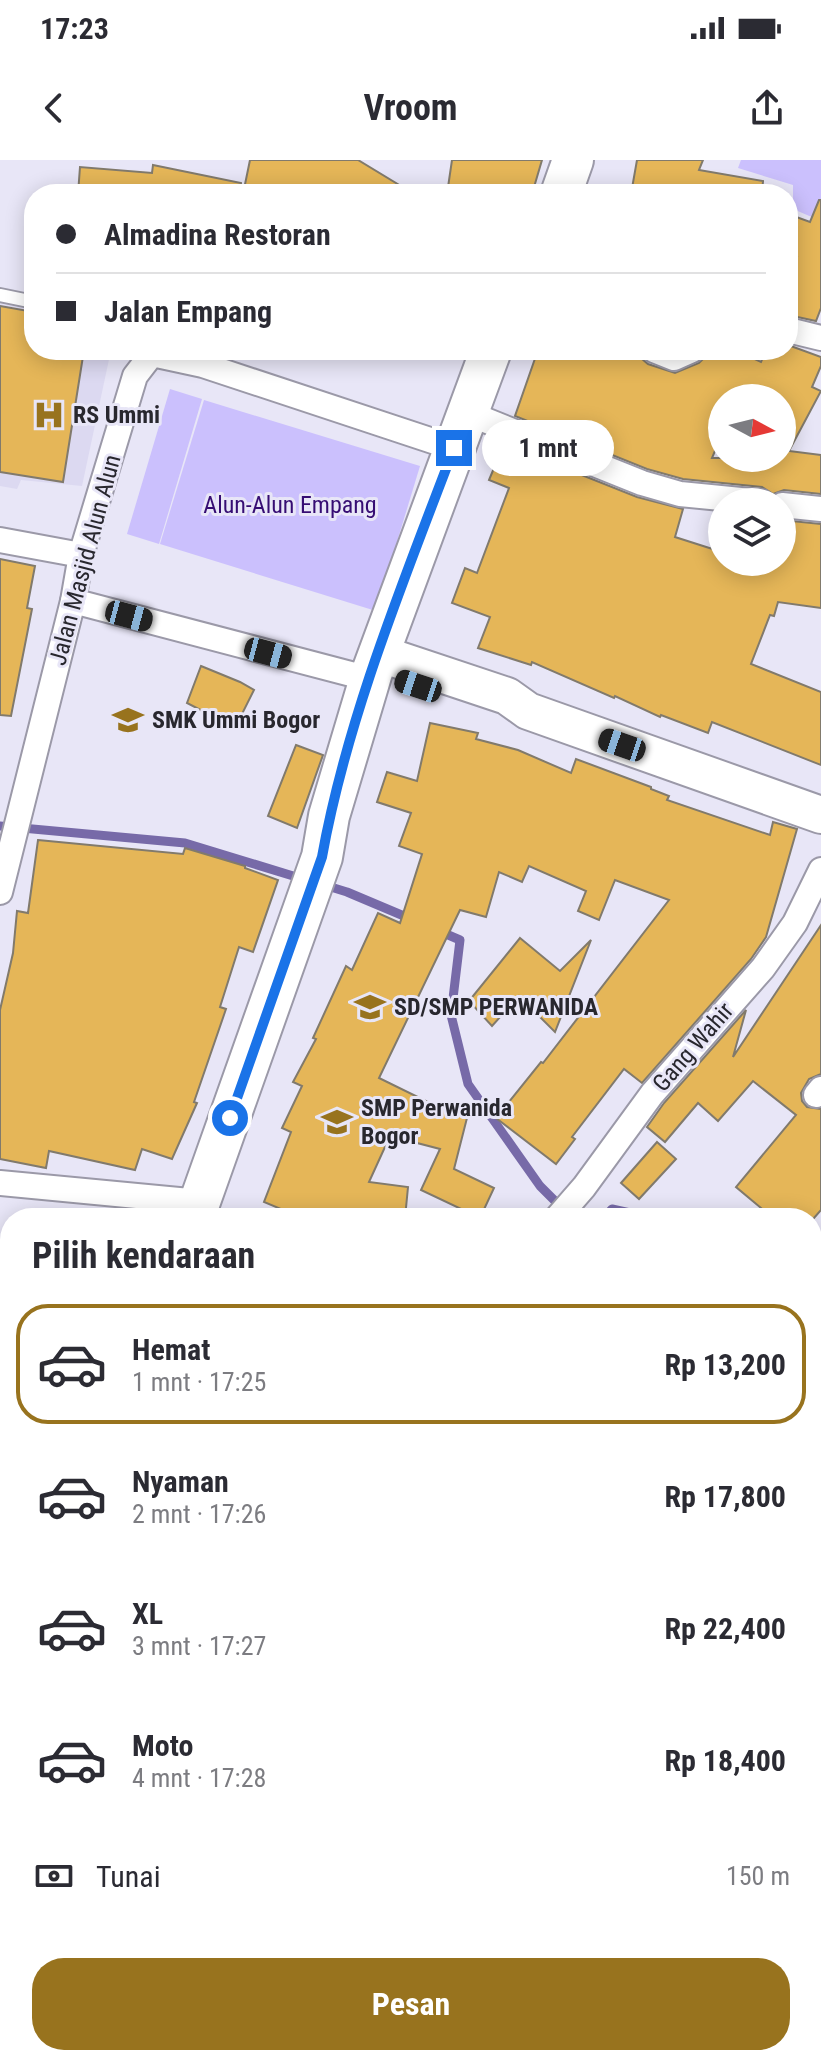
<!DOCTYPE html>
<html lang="id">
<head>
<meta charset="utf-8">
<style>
  body { margin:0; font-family:"Roboto Condensed",sans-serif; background:#f2f2f3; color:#2b2b33; height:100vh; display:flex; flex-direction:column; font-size:30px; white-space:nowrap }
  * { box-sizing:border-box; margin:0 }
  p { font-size:26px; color:#7c7c81 }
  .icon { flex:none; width:44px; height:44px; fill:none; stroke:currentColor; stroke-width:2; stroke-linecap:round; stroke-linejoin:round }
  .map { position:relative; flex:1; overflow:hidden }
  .details { position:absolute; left:0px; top:1048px; width:822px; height:858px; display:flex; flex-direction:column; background:#fff; border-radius:32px 32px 0 0; box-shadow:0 4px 20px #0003 }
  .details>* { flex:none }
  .banner { position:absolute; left:24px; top:24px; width:774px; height:176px; border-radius:32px; box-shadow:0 4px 20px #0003; display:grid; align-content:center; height:176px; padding:0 32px; background:#fff }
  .needle { width:52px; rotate:97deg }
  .fabs { position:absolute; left:708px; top:224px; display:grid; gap:16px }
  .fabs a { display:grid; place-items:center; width:88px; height:88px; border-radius:50%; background:#fff; box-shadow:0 4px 20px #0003; font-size:40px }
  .end { position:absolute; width:36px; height:36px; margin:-18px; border:10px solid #1a73e8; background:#fff; box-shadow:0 0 0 4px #fff }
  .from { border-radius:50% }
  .bubble { position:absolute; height:56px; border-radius:28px; background:#fff; box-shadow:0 4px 20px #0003; font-size:26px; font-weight:700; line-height:56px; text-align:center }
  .car { position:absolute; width:24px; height:48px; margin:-24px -12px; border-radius:10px; box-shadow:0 0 6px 2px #0007; background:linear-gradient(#222 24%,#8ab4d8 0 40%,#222 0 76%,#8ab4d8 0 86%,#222 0) }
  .banner b { display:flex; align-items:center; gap:28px; height:76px; font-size:30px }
  .banner b+b { border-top:2px solid #e1e1e2 }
  .banner i { width:20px; height:20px; background:#2b2b33 }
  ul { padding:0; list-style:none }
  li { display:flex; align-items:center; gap:24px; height:120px; margin:0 16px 12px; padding:0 16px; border:4px solid transparent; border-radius:32px }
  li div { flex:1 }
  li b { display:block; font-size:30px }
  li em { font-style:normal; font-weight:700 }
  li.on { border-color:#98731e }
  li>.icon { width:72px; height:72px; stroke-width:1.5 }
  h2 { padding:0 32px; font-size:36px; line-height:96px }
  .pay { display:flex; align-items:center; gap:20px; height:88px; padding:0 32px; font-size:30px }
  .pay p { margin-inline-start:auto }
  .cta { display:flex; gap:16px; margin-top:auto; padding:16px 32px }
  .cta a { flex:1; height:92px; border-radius:32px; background:#98731e; color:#fff; font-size:32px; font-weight:700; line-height:92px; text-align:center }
  .status { display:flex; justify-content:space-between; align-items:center; height:56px; padding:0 40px; background:#fff; direction:ltr }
  .status svg { height:22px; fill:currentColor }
  header { display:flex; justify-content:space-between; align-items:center; height:104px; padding:0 32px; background:#fff; font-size:36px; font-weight:700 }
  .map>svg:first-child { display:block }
</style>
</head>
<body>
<div class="status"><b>17:23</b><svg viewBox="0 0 49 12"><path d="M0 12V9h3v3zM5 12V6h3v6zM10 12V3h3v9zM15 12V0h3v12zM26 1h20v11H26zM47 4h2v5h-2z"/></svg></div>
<header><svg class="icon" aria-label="back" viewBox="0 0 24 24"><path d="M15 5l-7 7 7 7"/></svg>Vroom<svg class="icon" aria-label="share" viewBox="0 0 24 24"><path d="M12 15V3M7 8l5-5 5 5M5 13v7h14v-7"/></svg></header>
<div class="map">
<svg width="821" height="1905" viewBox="0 0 821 1905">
  <rect width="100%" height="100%" fill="#e8e6f7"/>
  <path fill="#dcd9f1" d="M0 144 34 150V190H111L82 326 21 320 17 329 0 326Z"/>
  <g fill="#cbc0fd">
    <path d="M741 0H821V61L793 49V25L738 8Z"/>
    <path d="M170 229 202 239 159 384 127 374Z"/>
    <path d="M204 240 420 306 376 451 160 384Z"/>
  </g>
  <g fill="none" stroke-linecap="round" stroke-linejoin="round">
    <g stroke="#776aa8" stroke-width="9">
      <path d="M0 666 185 683 303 719"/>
      <path d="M321 724 347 732 411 759"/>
      <path d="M439 771 460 780 451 855 468 924 540 1026 562 1048"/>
      <path d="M604 1058 612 1049 653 1058"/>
      <path d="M812 1099 821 1091"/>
      <path d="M626 1905 629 1896"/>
    </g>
  </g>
  <g fill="#e5b658" stroke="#817a6c" stroke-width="2" fill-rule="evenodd">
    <path d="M250 0H358L414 34H243Z"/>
    <path d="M452 0H542L532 34H447Z"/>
    <path d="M637 0H703L699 10 763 21 762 34H631Z"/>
    <path d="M153 5 241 23 240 34H78L80 7 152 13Z"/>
    <path d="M819 40H821V148L816 161 788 155V121L797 97 788 93V54L810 62Z"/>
    <path d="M0 146 34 152V190H84L63 322 0 312Z"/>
    <path d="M788 185 821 197V206L812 227 821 231 789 291 821 295V334L784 330 773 334 762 327 683 319 647 309 515 256 538 190H639L642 199 648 204 675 213 699 203 704 198 707 190H735L761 202 766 190H788ZM722 238H782V298H712L722 274Z"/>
    <path d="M504 284 637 337 683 349 675 377 722 392V402H782V360L821 364V448L778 442 774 456 770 455 751 504 821 532V605L712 562 708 573 661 555 660 557 615 536 614 538 532 502 531 505 478 488 490 457 452 443 465 408 477 413 509 328 489 320Z"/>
    <path d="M0 399 35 406 27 448 32 449 11 556 0 555Z"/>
    <path d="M201 506 240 522 254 530 235 568 187 543Z"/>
    <path d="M430 563 478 573 476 579 518 590 571 613 576 599 651 627V629L669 636 667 640 770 675 773 662 797 669 766 777 751 799 642 923 624 909 572 977 575 979 556 1004 496 958 541 902 543 903 669 740 615 720 599 760 578 751 586 731 529 706 522 722 499 712 486 757 460 750 379 918 436 946 468 954 454 1009 494 1028 480 1058 421 1030 440 989 390 976 369 1022 408 1027 405 1058H278L281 1049 264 1042 291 972 282 968 302 926 293 922 316 879 313 878 346 806 352 810 378 753 400 763 422 694 399 686 411 653 377 642 387 612 417 621Z"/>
    <path d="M296 585 323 595 297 668 268 656Z"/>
    <path d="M38 680 183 694 185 688 245 706V708L278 720 253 792 239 787 220 847 226 849 194 942 197 943 172 999 142 989 135 1010 49 991 46 1008 0 999V850L13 793 17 751 28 753Z"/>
    <path d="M821 765V914L809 919 801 933 802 941 807 947 821 949V1050L814 1058H773L736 1027 796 955 753 921 718 961 698 943 665 982 647 967 664 943 746 850 733 897Z"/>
    <path d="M520 778 560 811 591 780 555 872 519 836 492 866 469 841Z"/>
    <path d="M657 982 676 999 639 1039 621 1023Z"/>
  </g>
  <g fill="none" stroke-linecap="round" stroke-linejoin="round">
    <defs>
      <path id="lane" d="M0 135 34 142"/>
      <g id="street">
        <path d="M788 170 821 178"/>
        <path d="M654 190 674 198 692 190"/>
        <path d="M480 258 642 323 680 334 761 342"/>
        <path d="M782 345 821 349"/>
        <path d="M0 380 81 395"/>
        <path d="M73 441 370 519"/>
        <path d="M0 732 73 441 81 395 135 216 152 194 203 205 454 288"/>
        <path d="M816 935 821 929"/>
        <path d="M0 1023 200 1042"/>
        <path d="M557 1058 584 1027 652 934 763 808 795 763 821 710"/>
        <path d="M0 1736 10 1746"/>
        <path d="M172 1905 176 1896"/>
      </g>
      <path id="secondary" d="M378 493 507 536 528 551 821 655"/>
      <g id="primary">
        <path d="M561 34 573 0"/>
        <path d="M194 1058 322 697 329 656 372 512 491 190"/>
        <path d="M0 1275 10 1265"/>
      </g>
    </defs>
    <use href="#lane" stroke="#9b99a8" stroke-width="16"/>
    <use href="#street" stroke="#9b99a8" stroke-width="28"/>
    <use href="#secondary" stroke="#9b99a8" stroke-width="40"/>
    <use href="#primary" stroke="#9b99a8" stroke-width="44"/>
    <use href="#lane" stroke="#fff" stroke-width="12"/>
    <use href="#street" stroke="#fff" stroke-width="24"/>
    <use href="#secondary" stroke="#fff" stroke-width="36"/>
    <use href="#primary" stroke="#fff" stroke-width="40"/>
    <g stroke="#55535d" stroke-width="6" stroke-dasharray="10 10" stroke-linecap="butt">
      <path d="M812 1389 821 1383"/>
      <path d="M812 1418 821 1413"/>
      <path d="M0 1544 10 1545"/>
      <path d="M0 1568 10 1569"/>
    </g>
  </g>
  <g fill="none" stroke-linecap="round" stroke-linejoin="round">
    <path stroke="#1a73e8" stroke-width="10" d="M230 958 322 697C347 558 404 420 454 288"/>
  </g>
  <defs>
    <symbol id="hospital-bare" viewBox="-9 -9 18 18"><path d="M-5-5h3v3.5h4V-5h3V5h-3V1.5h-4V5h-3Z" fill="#98731e" stroke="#e8e6f7" stroke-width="2.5" paint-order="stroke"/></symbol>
    <symbol id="school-bare" viewBox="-9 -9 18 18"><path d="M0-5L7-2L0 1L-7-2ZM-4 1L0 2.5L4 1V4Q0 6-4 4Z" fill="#98731e" stroke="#e8e6f7" stroke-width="2.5" paint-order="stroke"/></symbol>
  </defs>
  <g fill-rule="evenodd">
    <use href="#hospital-bare" x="27" y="233" width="44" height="44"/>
    <use href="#school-bare" x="106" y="538" width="44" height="44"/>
    <use href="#school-bare" x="348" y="825" width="44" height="44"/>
    <use href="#school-bare" x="315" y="940" width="44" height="44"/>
  </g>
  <g text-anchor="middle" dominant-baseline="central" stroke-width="6" stroke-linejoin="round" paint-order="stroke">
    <g font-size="24" font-weight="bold" fill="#28272e" stroke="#e8e6f7" text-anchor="start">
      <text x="73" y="255">RS Ummi</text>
      <text x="152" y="560">SMK Ummi Bogor</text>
      <text x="394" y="847">SD/SMP PERWANIDA</text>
      <text x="361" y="948">SMP Perwanida<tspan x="361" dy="28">Bogor</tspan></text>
    </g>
    <g font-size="24" fill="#360d73" stroke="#e8e6f7">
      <text x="290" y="345">Alun-Alun Empang</text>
    </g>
    <g font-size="24" fill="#28272e" stroke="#e8e6f7">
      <text transform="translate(85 400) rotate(-75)">Jalan Masjid Alun Alun</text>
      <text transform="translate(693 887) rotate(-49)">Gang Wahir</text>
    </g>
  </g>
</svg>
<div class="fabs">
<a><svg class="needle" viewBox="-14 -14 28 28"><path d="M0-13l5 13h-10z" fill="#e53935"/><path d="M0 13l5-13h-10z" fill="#7c7c81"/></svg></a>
<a><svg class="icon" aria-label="layers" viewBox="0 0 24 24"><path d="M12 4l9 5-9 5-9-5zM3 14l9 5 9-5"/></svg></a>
</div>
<i class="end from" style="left:230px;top:958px"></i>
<i class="end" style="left:454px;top:288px"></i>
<div class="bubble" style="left:482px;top:260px;width:132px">1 mnt</div>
<i class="car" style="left:129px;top:456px;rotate:105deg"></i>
<i class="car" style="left:268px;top:493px;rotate:105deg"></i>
<i class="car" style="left:418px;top:526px;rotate:288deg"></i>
<i class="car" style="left:622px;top:585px;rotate:289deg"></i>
<div class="banner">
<b><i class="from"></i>Almadina Restoran</b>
<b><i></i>Jalan Empang</b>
</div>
<section class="details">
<h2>Pilih kendaraan</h2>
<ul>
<li class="on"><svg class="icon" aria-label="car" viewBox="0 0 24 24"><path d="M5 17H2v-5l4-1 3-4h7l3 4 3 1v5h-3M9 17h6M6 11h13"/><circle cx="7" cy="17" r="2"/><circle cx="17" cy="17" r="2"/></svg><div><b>Hemat</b><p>1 mnt · 17:25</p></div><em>Rp 13,200</em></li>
<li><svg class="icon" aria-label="car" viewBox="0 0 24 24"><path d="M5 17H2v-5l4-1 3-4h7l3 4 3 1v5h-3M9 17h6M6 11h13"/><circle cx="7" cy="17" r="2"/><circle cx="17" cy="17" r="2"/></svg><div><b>Nyaman</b><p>2 mnt · 17:26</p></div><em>Rp 17,800</em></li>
<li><svg class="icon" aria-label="car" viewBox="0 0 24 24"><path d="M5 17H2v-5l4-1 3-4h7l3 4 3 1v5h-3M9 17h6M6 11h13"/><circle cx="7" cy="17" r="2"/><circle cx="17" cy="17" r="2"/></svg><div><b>XL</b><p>3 mnt · 17:27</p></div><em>Rp 22,400</em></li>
<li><svg class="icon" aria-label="car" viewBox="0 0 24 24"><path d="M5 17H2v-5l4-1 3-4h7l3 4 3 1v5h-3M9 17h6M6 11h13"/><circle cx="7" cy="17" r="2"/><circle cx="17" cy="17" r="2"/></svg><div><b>Moto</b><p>4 mnt · 17:28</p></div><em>Rp 18,400</em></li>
</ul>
<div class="pay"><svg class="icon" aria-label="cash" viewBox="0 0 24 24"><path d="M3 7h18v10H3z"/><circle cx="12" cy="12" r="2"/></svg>Tunai<p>150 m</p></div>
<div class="cta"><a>Pesan</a></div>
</section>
</div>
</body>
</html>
